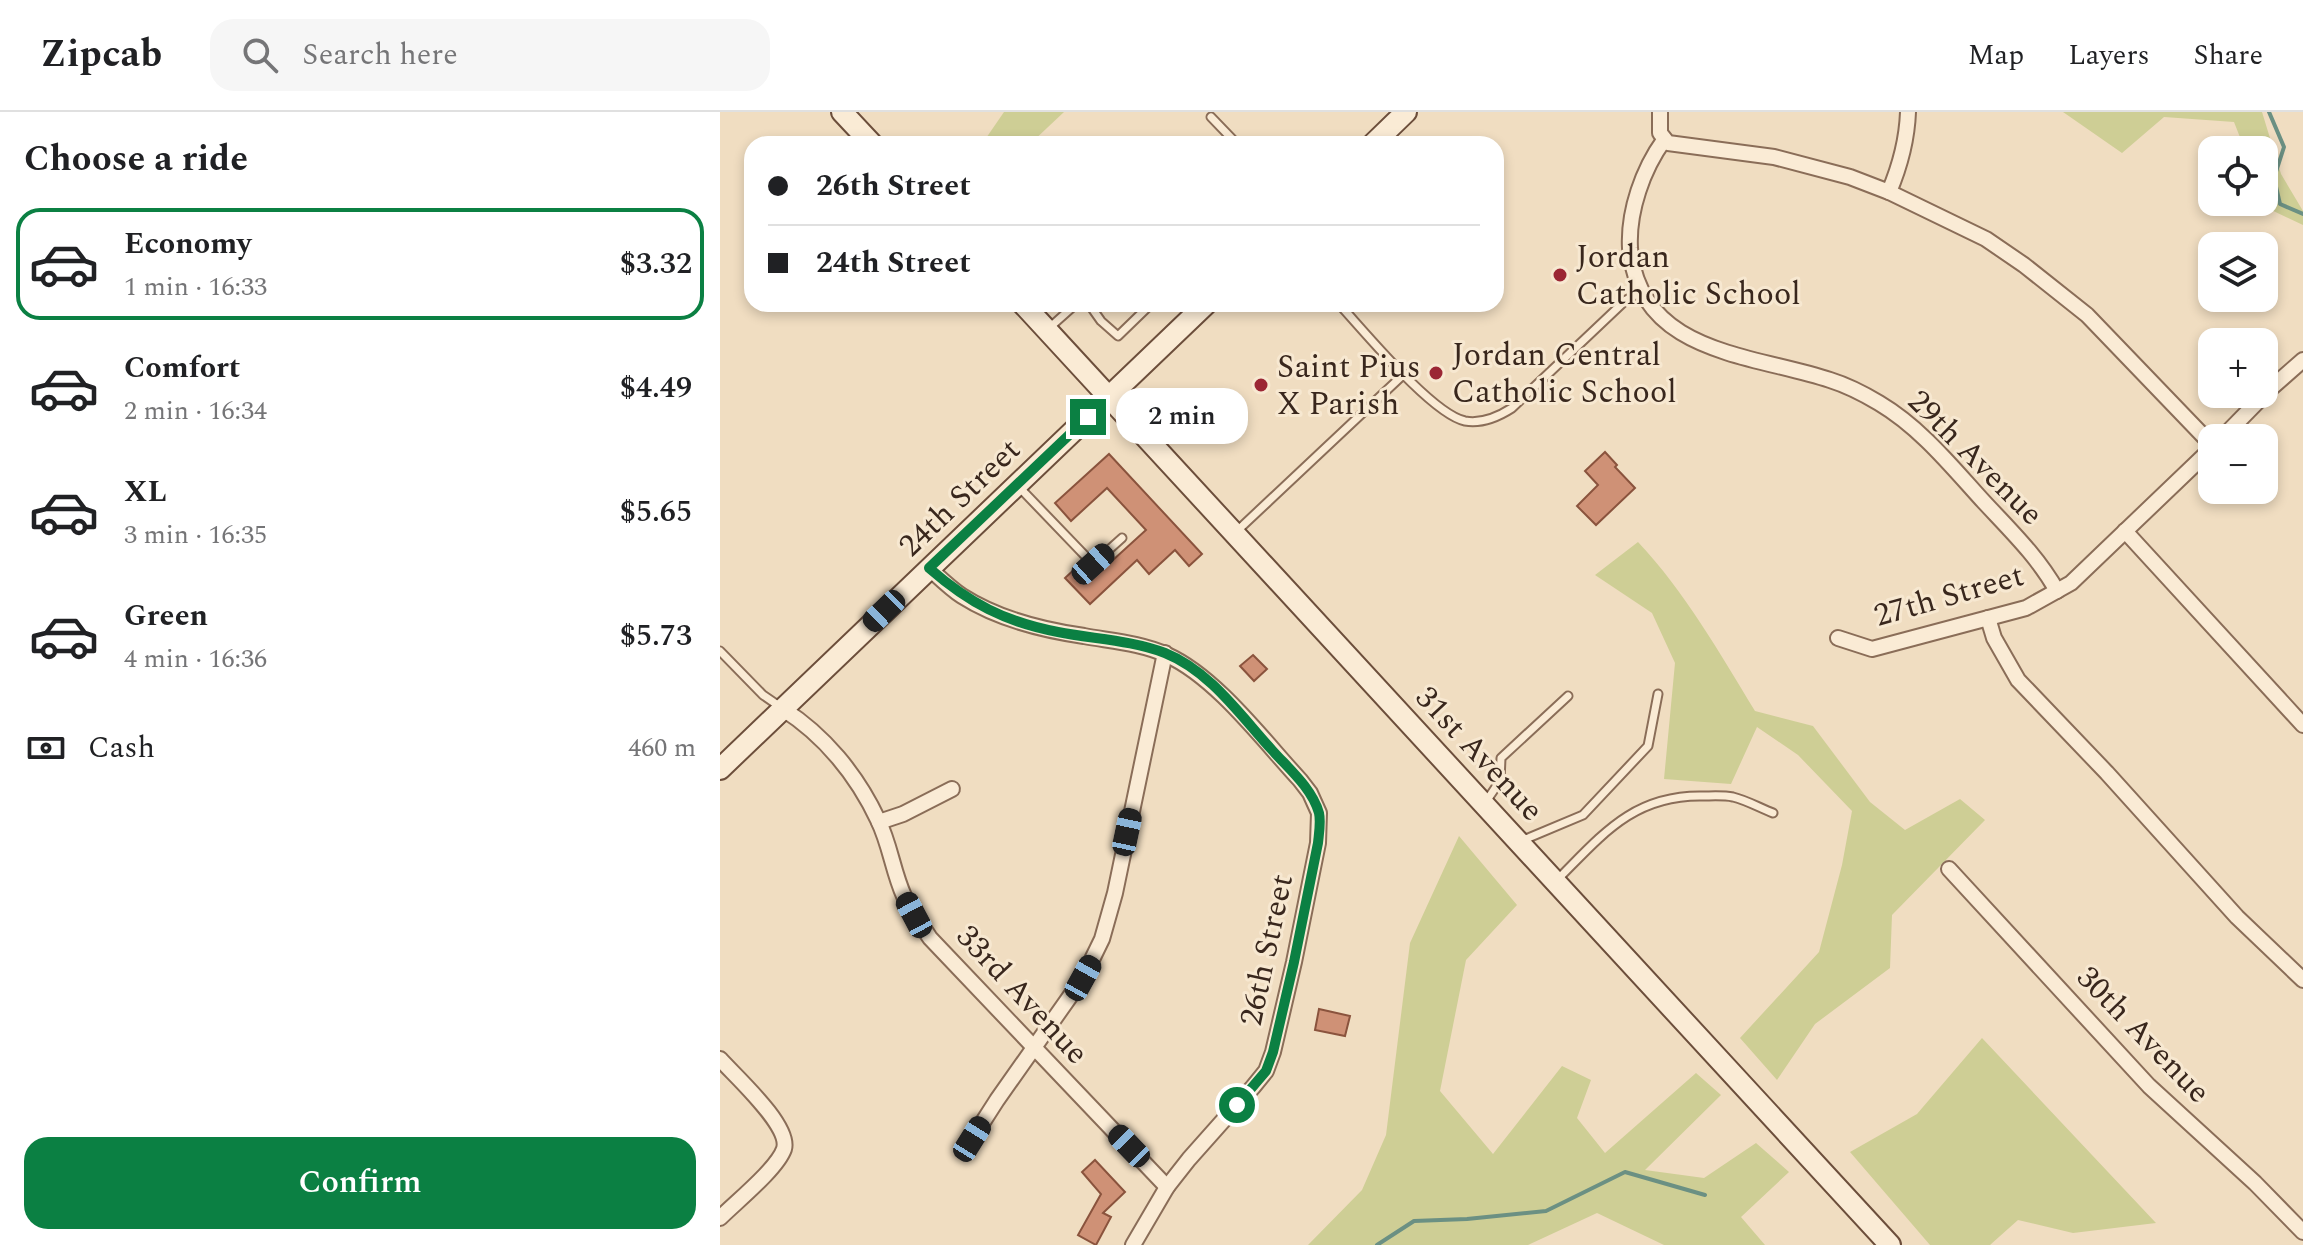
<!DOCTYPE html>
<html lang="en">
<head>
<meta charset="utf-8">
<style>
  body { margin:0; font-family:Spectral,serif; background:#f6f6f6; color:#202124; height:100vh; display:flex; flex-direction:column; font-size:30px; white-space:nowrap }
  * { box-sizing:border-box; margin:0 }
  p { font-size:26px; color:#757577 }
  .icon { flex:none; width:44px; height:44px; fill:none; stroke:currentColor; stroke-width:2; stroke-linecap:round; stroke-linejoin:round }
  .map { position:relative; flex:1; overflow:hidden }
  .details { display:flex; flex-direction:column; background:#fff; width:720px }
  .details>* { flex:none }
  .guide { position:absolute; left:24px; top:24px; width:760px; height:176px; border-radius:24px; box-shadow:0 4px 12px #0003; display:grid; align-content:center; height:176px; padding:0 24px; background:#fff }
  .tools { position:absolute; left:1478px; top:24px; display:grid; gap:16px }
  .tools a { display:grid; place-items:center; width:80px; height:80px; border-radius:16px; background:#fff; box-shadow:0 4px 12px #0003; font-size:40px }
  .end { position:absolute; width:36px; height:36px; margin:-18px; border:10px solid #0b8043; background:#fff; box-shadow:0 0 0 4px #fff }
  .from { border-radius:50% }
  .bubble { position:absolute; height:56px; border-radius:24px; background:#fff; box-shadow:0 4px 12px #0003; font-size:26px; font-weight:600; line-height:56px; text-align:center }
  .car { position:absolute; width:24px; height:48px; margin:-24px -12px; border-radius:10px; box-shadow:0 0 6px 2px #0007; background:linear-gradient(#222 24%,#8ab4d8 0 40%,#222 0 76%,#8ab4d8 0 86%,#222 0) }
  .guide b { display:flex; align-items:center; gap:28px; height:76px; font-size:30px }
  .guide b+b { border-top:2px solid #e0e0e0 }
  .guide i { width:20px; height:20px; background:#202124 }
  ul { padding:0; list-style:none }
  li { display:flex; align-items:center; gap:24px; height:112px; margin:0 16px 12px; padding:0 8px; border:4px solid transparent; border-radius:24px }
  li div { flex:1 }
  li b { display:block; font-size:30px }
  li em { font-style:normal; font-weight:600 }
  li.selected { border-color:#0b8043 }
  li>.icon { width:72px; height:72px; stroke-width:1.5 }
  h2 { padding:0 24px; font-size:36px; line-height:96px }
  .pay { display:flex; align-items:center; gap:20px; height:88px; padding:0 24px; font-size:30px }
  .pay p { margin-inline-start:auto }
  .button { display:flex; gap:16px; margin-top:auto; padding:16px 24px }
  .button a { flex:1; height:92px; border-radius:24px; background:#0b8043; color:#fff; font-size:32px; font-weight:600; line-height:92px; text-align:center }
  header { display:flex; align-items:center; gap:48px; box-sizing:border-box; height:112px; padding:0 40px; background:#fff; border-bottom:2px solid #e0e0e0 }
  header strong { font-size:38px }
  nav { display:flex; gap:44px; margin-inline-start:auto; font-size:28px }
  .search { width:560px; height:72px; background:#f6f6f6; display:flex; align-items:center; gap:20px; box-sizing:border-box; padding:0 28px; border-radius:24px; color:#757577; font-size:30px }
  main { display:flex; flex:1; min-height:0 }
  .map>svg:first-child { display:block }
</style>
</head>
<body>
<header>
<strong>Zipcab</strong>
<div class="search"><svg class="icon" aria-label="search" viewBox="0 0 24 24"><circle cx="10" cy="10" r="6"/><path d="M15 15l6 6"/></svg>Search here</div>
<nav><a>Map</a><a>Layers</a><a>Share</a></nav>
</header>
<main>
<section class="details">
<h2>Choose a ride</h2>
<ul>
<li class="selected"><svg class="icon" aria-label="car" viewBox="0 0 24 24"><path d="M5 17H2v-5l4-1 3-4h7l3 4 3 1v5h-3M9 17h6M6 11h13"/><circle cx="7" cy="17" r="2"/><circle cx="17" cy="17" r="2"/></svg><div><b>Economy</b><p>1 min · 16:33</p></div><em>$3.32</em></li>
<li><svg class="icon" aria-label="car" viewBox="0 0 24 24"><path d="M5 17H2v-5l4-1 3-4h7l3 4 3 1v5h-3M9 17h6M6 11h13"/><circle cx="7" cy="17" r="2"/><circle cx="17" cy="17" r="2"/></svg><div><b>Comfort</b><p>2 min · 16:34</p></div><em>$4.49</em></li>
<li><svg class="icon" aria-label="car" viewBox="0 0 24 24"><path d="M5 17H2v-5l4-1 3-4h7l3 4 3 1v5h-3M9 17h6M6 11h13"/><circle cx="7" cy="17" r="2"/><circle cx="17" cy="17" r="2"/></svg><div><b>XL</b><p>3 min · 16:35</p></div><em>$5.65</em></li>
<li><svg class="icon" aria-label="car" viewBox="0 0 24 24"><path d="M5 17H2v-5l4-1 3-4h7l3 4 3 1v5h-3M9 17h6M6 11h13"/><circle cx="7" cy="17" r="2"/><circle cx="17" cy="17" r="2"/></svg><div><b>Green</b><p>4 min · 16:36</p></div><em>$5.73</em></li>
</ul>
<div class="pay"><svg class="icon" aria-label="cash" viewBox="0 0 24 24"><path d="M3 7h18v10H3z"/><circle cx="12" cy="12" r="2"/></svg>Cash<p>460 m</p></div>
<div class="button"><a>Confirm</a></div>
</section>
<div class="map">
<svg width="1583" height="1133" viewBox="0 0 1583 1133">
  <rect width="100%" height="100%" fill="#f0ddc1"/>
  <g fill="#cece95">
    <path d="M284 0H344L310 32H262Z"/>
    <path d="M1343 0H1542L1561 62 1583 99V113L1545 95 1544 90V38H1525L1514 10 1444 5 1402 41Z"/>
    <path d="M918 430C965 480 999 540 1035 599L1093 614 1150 690 1185 718 1240 687 1265 708 1172 803 1170 856 1095 912 1057 968 1020 926 1099 840 1122 753 1132 699 1078 643 1037 615 1011 672 944 667 955 551 932 501 875 463Z"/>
    <path d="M739 724 797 793 746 848 720 979 773 1042 842 954 871 968 857 1006 885 1041 976 961 1001 983 925 1058 984 1066 1036 1031 1069 1060 1021 1105 1045 1133H944L877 1101 808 1133H588L642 1078 666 1023 690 831Z"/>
    <path d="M1262 926 1436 1111 1353 1121 1298 1108 1270 1133H1210L1130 1040 1197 1002Z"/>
  </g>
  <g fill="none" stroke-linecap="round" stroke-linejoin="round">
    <g stroke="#6b9083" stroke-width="4">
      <path d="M1549 0 1564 35 1554 66 1560 92 1583 102"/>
      <path d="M657 1133 694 1109 747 1107 826 1099 905 1060 985 1083"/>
    </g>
  </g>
  <g fill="#cf9176" stroke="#8a533d" stroke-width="2">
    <path d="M885 340 897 353 895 355 915 376 876 413 857 394 878 373 865 359Z"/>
    <path d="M389 342 482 442 469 454 455 438 429 462 417 448 370 492 345 466 358 454 371 468 426 418 387 376 351 409 335 391Z"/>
    <path d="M533 543 547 557 534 569 520 554Z"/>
    <path d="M599 897 630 904 625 924 595 918Z"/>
    <path d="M375 1048 405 1080 383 1101 391 1105 376 1133 358 1123 381 1082 362 1060Z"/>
  </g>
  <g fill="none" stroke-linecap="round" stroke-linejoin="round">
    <defs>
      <g id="lane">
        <path d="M491 5 517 32"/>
        <path d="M369 192 381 209 398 224 431 192"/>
        <path d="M619 192C644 219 712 302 745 309 762 312 778 305 792 296L906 188 921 180"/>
        <path d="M328 217 356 192"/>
        <path d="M299 375 373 452 402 426"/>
        <path d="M517 419 684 262"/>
        <path d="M0 539 43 583 59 594"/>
        <path d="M765 691 780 669 781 646 848 584"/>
        <path d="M801 729 863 703 928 634 938 582"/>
        <path d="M837 768C882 723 913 683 982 684 991 684 1003 683 1013 685 1026 688 1040 696 1053 701"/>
      </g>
      <g id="street">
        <path d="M940 0V21L948 31 1054 45 1130 65 1169 80 1266 127 1304 153 1367 203 1492 333"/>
        <path d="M944 28C923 57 908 99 910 136 919 242 1031 242 1110 268 1126 273 1144 282 1159 291 1201 316 1232 355 1264 390 1291 419 1318 445 1337 479"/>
        <path d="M1169 80C1180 54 1187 28 1188 0"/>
        <path d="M1502 326 1550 277 1583 248"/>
        <path d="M1405 419 1583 613"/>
        <path d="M209 456C220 466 230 476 242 484 278 507 322 518 364 524 391 529 421 531 447 543 496 565 543 628 580 668L590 681 599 701 598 731 574 850 553 940 546 959 533 975 469 1047 447 1075 413 1133"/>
        <path d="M1268 506 1274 526 1298 568 1387 661 1517 805 1583 868"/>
        <path d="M1118 526 1152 537 1306 496 1351 471 1492 336"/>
        <path d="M63 597C104 623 137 663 158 708 170 732 173 760 184 784 191 799 201 812 210 826L447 1075"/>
        <path d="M159 710 183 702 232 677"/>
        <path d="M1229 757 1429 974 1535 1071 1583 1120"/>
        <path d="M0 947C15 964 71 1014 64 1037 57 1057 16 1090 0 1106"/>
        <path d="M252 1027 277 988 363 866 382 827 395 781 445 541"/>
      </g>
      <g id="secondary">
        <path d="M122 0 152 32"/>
        <path d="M653 32 686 0"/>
        <path d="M303 192 1170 1133"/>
        <path d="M0 657 486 192"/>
      </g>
    </defs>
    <use href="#lane" stroke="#8a6d58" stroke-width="11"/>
    <use href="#street" stroke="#8a6d58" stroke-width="18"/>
    <use href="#secondary" stroke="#6c4e3b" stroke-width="24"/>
    <use href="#lane" stroke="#faebd5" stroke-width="7"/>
    <use href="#street" stroke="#faebd5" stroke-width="14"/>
    <use href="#secondary" stroke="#faebd5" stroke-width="20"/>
  </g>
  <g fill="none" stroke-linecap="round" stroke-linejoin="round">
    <path stroke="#0b8043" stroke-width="10" d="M368 305 209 456C249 491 285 510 338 520 373 527 411 528 445 541 490 559 520 603 552 638 568 656 592 676 599 701 601 710 599 721 598 731L574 850 553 940 546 959 517 993"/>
  </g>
  <g fill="#9b2634" stroke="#f7e8d1" stroke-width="3">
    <circle cx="840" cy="163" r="8"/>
    <circle cx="716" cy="261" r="8"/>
    <circle cx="541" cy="273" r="8"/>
  </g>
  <g text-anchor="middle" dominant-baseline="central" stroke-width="6" stroke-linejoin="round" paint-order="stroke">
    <g font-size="32" fill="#39271d" stroke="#f7e8d1" text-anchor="start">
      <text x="856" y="145">Jordan<tspan x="856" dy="37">Catholic School</tspan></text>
      <text x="732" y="243">Jordan Central<tspan x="732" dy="37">Catholic School</tspan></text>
      <text x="557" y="255">Saint Pius<tspan x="557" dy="37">X Parish</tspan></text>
    </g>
    <g font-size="32" fill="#39271d" stroke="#f7e8d1">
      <text transform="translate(1255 346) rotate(45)">29th Avenue</text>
      <text transform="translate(240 386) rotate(-44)">24th Street</text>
      <text transform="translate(1229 484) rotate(-16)">27th Street</text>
      <text transform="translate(759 642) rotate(47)">31st Avenue</text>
      <text transform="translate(547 838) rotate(-78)">26th Street</text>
      <text transform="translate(302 883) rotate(47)">33rd Avenue</text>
      <text transform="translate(1423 923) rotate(46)">30th Avenue</text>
    </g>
  </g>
</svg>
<div class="tools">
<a><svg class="icon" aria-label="locate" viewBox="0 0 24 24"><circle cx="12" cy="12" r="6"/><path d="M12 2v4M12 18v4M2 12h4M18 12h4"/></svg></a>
<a><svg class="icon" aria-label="layers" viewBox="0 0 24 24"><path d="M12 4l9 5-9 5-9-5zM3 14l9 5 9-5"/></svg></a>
<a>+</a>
<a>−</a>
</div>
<i class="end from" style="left:517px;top:993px"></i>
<i class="end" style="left:368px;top:305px"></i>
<div class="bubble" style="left:396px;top:276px;width:132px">2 min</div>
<i class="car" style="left:373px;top:452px;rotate:48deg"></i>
<i class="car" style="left:164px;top:499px;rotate:226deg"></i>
<i class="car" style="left:407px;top:720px;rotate:12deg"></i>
<i class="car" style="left:194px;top:803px;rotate:332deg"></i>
<i class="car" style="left:363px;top:866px;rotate:29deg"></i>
<i class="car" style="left:252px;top:1027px;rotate:32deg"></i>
<i class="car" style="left:409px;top:1034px;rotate:316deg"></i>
<div class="guide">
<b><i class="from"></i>26th Street</b>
<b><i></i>24th Street</b>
</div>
</div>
</main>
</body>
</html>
